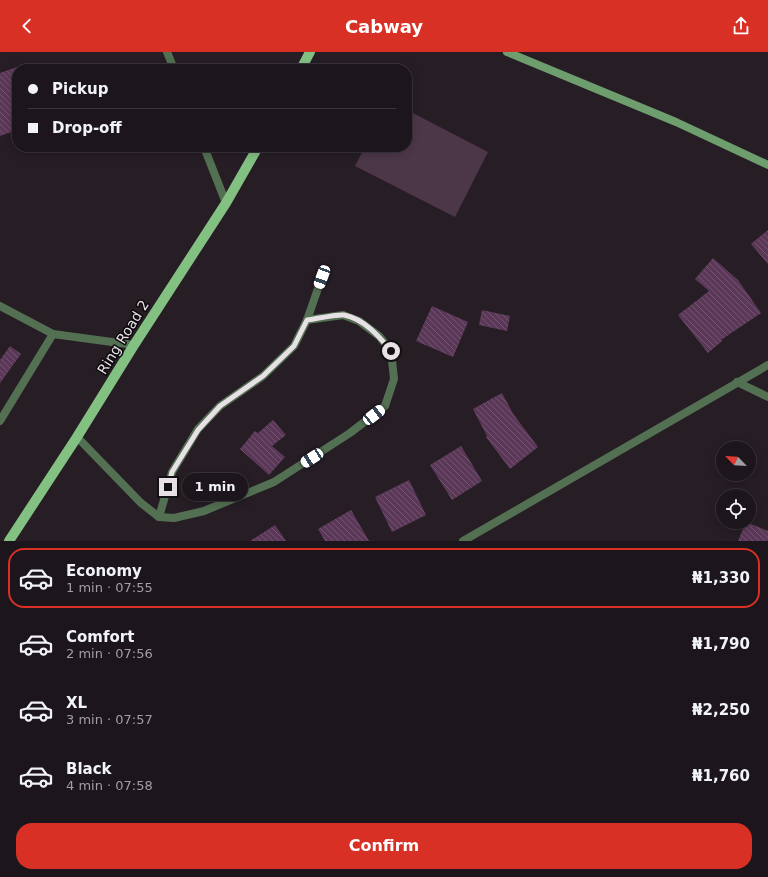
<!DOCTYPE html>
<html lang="en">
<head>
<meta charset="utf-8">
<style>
  body { margin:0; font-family:"DejaVu Sans",sans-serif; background:#292329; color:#f1f3f6; height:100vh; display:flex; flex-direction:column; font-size:15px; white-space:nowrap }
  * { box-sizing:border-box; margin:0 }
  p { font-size:13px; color:#a09fa3 }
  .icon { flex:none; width:22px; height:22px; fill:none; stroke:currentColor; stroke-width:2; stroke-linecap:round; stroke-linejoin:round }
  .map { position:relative; height:489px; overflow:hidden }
  .sheet { display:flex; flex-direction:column; background:#1c161c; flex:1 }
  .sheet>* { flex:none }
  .hud { position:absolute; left:12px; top:12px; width:400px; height:88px; border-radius:16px; box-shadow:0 2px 10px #0003,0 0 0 1px #3a353b; display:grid; align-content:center; height:88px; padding:0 16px; background:#1c161c }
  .needle { width:26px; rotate:295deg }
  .tools { position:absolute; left:716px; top:389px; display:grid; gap:8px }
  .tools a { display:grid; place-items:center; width:40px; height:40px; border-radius:50%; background:#1c161c; box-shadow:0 2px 10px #0003,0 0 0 1px #3a353b; font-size:20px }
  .end { position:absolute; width:18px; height:18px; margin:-9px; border:5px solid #e7e1e6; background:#111; box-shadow:0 0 0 2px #111 }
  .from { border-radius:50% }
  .bubble { position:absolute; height:28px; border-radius:14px; background:#1c161c; box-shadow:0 2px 10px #0003,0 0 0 1px #3a353b; font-size:13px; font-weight:800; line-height:28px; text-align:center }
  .car { position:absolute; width:12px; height:24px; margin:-12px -6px; border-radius:5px; box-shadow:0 0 3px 1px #0007; background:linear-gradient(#fff 24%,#345 0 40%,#fff 0 76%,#345 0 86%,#fff 0) }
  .hud b { display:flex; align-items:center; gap:14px; height:38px; font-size:15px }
  .hud b+b { border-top:1px solid #3a353b }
  .hud i { width:10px; height:10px; background:#f1f3f6 }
  ul { padding:7px 0 0; list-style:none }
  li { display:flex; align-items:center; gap:12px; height:60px; margin:0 8px 6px; padding:0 8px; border:2px solid transparent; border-radius:16px }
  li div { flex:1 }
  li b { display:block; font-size:15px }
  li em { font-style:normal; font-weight:800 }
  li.selected { border-color:#d93025 }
  li>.icon { width:36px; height:36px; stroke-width:1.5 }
  .button { display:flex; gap:8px; margin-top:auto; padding:8px 16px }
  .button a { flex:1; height:46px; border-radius:16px; background:#d93025; color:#fff; font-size:16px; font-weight:800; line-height:46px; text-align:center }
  header { display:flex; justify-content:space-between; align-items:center; height:52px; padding:0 16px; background:#d93025; color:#fff; font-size:18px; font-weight:800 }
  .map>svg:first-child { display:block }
</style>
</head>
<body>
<header><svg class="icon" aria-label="back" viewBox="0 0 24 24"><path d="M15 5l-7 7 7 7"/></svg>Cabway<svg class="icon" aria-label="share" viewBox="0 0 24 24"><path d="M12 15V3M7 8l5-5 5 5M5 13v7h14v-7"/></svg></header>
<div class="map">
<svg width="768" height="489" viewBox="0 0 768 489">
  <defs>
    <pattern id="building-back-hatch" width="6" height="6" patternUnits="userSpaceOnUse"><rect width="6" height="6" fill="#5c3858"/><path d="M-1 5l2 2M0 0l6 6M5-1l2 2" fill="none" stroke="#735470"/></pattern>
  </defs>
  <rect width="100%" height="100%" fill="#261d25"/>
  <path fill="#4c3749" d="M407 58 488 100 455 165 355 114 365 95H407Z"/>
  <g fill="url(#building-back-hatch)">
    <path d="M17 15V78L0 84V21Z"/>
    <path d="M768 178V212L751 192Z"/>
    <path d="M713 206 738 228 761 261 721 288 722 289 708 301 678 263 709 239 695 227Z"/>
    <path d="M432 254 468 270 453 305 416 289Z"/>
    <path d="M482 258 510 264 507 279 479 273Z"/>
    <path d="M10 294 21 302 0 331V308Z"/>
    <path d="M502 341 514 363 538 395 510 417 486 385 487 384 473 357Z"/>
    <path d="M273 368 286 383 272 394 285 405 269 423 240 397 255 379 258 381Z"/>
    <path d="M461 394 482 429 452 448 430 413Z"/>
    <path d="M409 428 426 463 392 480 375 445Z"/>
    <path d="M351 458 369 489H325L318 477Z"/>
    <path d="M746 470 768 479V489H738Z"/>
    <path d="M275 473 286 489H250Z"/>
  </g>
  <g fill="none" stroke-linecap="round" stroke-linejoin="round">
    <g stroke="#537052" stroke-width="8">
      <path d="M167 0 174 17"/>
      <path d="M204 95 226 151"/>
      <path d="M77 385 141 451 159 465 174 466 204 459 274 430 350 381 385 354 394 327 391 299 379 284 359 269 343 263 307 268"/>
      <path d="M159 465 172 420 198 377 220 354 263 324 294 294 307 268 322 225"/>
    </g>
    <g stroke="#537052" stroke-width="8">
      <path d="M0 254 53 282 134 293"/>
      <path d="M737 330 768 345"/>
      <path d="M0 369 53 282"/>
      <path d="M463 489 768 313"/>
    </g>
    <path stroke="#6e9e6e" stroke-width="8" d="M507 0 676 70 768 113"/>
    <g stroke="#83c183" stroke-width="10">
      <path d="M301 17 310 0"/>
      <path d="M9 489 77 385 134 293 226 151 258 95"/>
    </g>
  </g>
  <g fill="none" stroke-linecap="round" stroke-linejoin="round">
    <path stroke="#e7e1e6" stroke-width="5" d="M168 435 172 420 198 378 220 354 263 324 294 294 307 268C315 267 337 262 344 263 364 267 379 284 391 299"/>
  </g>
  <g text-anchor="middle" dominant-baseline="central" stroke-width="3" stroke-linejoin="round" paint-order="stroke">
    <g font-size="14" fill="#e7e1e6" stroke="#0c090c">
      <text transform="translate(123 285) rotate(-58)">Ring Road 2</text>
    </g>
  </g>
</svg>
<div class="tools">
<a><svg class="needle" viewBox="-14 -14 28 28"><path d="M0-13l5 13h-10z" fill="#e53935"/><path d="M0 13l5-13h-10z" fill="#a09fa3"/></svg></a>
<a><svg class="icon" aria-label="locate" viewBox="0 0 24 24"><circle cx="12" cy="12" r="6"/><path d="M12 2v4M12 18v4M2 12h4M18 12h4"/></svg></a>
</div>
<i class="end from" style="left:391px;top:299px"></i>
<i class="end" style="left:168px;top:435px"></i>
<div class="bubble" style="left:182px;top:421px;width:66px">1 min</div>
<i class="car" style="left:322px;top:225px;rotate:200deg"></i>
<i class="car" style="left:374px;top:363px;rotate:52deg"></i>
<i class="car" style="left:312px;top:406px;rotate:237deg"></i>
<div class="hud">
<b><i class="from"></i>Pickup</b>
<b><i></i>Drop-off</b>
</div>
</div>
<section class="sheet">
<ul>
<li class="selected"><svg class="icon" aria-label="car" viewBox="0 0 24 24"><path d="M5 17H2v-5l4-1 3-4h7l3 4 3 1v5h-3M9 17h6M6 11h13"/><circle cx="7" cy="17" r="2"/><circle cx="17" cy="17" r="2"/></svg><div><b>Economy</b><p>1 min · 07:55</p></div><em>₦1,330</em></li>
<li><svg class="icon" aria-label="car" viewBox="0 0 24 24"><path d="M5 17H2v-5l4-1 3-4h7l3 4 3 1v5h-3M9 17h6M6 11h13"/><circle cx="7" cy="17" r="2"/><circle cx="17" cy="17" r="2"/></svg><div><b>Comfort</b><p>2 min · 07:56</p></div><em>₦1,790</em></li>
<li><svg class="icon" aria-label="car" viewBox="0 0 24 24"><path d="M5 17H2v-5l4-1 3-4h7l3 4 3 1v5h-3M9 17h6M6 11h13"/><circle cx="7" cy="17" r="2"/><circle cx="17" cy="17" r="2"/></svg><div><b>XL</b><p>3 min · 07:57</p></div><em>₦2,250</em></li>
<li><svg class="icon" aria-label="car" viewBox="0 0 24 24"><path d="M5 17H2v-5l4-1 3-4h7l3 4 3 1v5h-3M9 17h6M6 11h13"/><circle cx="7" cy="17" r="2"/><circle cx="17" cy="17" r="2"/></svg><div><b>Black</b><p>4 min · 07:58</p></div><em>₦1,760</em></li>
</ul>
<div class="button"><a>Confirm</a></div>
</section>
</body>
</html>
